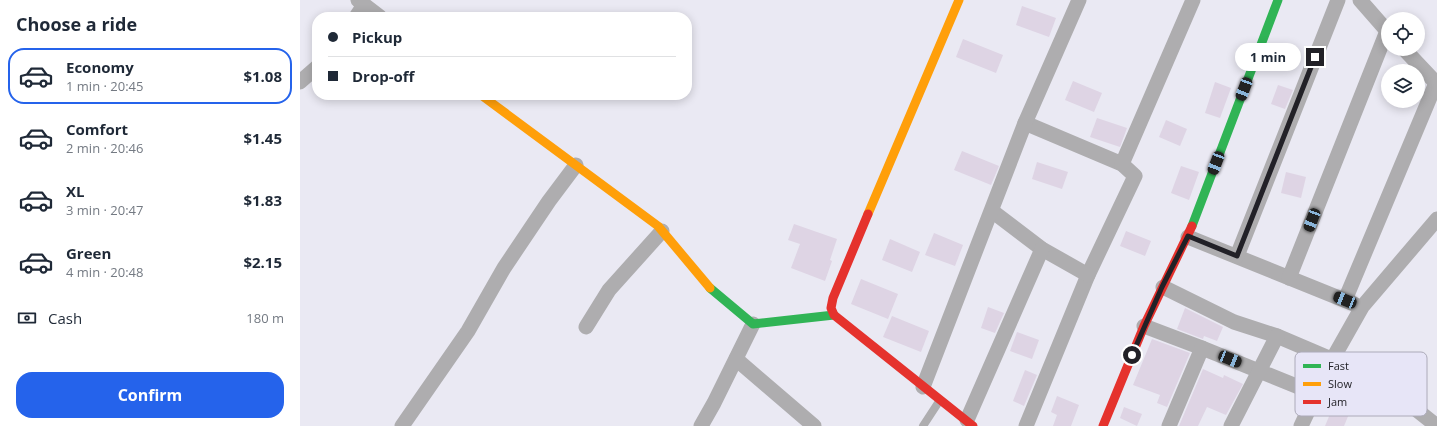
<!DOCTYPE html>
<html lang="en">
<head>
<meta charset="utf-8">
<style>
  body { margin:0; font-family:"Open Sans",sans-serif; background:#f6f6f7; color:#1f2937; height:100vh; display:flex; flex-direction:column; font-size:15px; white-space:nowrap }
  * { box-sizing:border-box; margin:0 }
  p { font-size:13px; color:#747a83 }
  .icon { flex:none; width:22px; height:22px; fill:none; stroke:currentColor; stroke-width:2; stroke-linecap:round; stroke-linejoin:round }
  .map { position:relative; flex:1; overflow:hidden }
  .sheet { display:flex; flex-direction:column; background:#fff; width:300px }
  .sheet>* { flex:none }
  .hud { position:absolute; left:12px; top:12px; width:380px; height:88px; border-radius:16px; box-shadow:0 2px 10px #0003; display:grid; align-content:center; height:88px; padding:0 16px; background:#fff }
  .controls { position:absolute; left:1081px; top:12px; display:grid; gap:8px }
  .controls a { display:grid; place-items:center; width:44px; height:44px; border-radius:50%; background:#fff; box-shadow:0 2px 10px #0003; font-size:20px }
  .end { position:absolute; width:18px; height:18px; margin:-9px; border:5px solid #222127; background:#fff; box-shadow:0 0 0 2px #fff }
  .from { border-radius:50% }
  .bubble { position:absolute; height:28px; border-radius:14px; background:#fff; box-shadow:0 2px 10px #0003; font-size:13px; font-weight:700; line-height:28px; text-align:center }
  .car { position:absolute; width:12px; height:24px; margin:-12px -6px; border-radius:5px; box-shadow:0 0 3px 1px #0007; background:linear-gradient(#222 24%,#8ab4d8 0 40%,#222 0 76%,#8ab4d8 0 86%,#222 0) }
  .hud b { display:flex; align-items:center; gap:14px; height:38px; font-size:15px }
  .hud b+b { border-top:1px solid #e0e1e3 }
  .hud i { width:10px; height:10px; background:#1f2937 }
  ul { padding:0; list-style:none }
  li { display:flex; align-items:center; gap:12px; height:56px; margin:0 8px 6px; padding:0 8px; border:2px solid transparent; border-radius:16px }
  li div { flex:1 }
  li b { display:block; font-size:15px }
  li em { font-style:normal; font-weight:700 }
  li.active { border-color:#2563eb }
  li>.icon { width:36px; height:36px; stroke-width:1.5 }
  h2 { padding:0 16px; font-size:18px; line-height:48px }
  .pay { display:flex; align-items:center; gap:10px; height:44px; padding:0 16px; font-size:15px }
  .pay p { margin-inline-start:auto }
  .cta { display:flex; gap:8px; margin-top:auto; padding:8px 16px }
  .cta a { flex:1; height:46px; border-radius:16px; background:#2563eb; color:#fff; font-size:16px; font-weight:700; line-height:46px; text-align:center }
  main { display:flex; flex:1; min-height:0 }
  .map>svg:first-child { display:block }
</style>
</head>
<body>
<main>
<section class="sheet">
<h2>Choose a ride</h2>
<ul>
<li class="active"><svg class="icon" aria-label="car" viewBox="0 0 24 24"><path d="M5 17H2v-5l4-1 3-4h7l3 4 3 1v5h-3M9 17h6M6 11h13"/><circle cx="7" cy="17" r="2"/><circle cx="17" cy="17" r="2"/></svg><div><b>Economy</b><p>1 min · 20:45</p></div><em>$1.08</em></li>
<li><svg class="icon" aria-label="car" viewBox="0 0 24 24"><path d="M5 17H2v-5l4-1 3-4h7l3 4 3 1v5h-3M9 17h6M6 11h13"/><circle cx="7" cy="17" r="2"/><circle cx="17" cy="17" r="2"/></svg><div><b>Comfort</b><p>2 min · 20:46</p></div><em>$1.45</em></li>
<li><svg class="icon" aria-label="car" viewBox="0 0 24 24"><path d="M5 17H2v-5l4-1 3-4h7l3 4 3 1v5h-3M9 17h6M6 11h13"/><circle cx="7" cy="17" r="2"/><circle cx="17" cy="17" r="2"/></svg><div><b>XL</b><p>3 min · 20:47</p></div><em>$1.83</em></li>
<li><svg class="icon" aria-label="car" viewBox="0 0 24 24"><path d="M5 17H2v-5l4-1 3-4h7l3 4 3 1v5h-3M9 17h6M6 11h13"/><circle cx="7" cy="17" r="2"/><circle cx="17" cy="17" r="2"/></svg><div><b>Green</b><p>4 min · 20:48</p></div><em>$2.15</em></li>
</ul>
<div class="pay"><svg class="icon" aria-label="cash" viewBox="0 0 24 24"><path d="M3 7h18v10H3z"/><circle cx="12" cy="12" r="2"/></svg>Cash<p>180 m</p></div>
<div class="cta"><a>Confirm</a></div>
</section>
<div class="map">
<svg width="1137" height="426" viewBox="0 0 1137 426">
  <rect width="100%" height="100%" fill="#eae9f3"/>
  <g fill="#ded4e4">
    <path d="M722 6 756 18 749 37 716 25Z"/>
    <path d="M663 39 703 55 696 73 656 57Z"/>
    <path d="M773 81 802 93 794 112 765 100Z"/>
    <path d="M915 82 931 88 920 118 905 113Z"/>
    <path d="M978 85 993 90 985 109 971 104Z"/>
    <path d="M797 118 827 128 820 147 790 137Z"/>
    <path d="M866 120 887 129 880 146 859 137Z"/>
    <path d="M662 151 699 166 691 185 654 170Z"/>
    <path d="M737 162 768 172 762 189 732 179Z"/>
    <path d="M881 166 899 172 889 200 871 193Z"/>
    <path d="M986 172 1006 177 1001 198 981 193Z"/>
    <path d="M494 224 537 239 530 260 532 261 525 281 491 268 500 244 488 240Z"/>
    <path d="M826 231 851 241 845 256 820 246Z"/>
    <path d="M634 233 663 245 655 266 625 255Z"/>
    <path d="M590 239 620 252 612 272 582 260Z"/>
    <path d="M561 279 598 294 588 319 551 304Z"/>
    <path d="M688 307 704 313 695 333 681 328Z"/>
    <path d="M885 308 923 327 917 341 904 336 903 339 877 329Z"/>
    <path d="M592 316 629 331 621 352 583 337Z"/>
    <path d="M717 332 739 340 732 359 710 351Z"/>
    <path d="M852 339 890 353 867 407 857 403 860 395 833 385Z"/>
    <path d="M903 369 923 378 924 375 943 384 926 415 907 407 898 426H879Z"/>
    <path d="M725 370 737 375 724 406 713 401Z"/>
    <path d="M1038 395 1054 402 1044 426H1025Z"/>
    <path d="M757 396 779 405 771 426H753L757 415 751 412Z"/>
    <path d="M824 407 842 414 837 426 820 418Z"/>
  </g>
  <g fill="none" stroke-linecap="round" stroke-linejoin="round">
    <path stroke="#aeadaf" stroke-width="8" d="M623 426 640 400"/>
    <g stroke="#aeadaf" stroke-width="15">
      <path d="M58 0 80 17"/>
      <path d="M1060 0 1088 32"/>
      <path d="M56 17 64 5"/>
      <path d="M1104 49 1137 84"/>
      <path d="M0 82 17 67"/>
      <path d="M725 123 822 164 835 176 788 275 726 426"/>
      <path d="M822 164 893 0"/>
      <path d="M692 211 742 249 788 275"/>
      <path d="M888 237 1054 304"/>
      <path d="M937 256 1038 0"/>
      <path d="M989 278 1087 31"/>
      <path d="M863 287 934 322 977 336 1071 376 1084 384 1137 426"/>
      <path d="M1045 300 1136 83"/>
      <path d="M844 326 902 348 1016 394"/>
      <path d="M286 327 309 290 362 231"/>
      <path d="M436 359 514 426"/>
      <path d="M623 387 725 123 779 0"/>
      <path d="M667 420 742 249"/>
      <path d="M102 426 168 331 204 268 249 201 276 165"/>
      <path d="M401 426 414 403 453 324"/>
      <path d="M869 426 902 348"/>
      <path d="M931 426 977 336"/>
      <path d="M1001 426 1032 360 1062 307 1137 219"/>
    </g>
    <g stroke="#30b455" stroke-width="9">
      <path d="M892 226 978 0"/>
      <path d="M410 288 453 324 534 315"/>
    </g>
    <g stroke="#ff9f0a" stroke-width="9">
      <path d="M181 95 358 226 410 288"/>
      <path d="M568 214 659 0"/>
    </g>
    <g stroke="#e5322d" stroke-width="9">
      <path d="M568 214 533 298 531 308 534 315 673 426"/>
      <path d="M803 426 844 326 892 226"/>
    </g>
  </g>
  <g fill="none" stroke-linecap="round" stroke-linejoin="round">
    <path stroke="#222127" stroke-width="5" d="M832 355 862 287 888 236 937 256 1015 57"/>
  </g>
  <rect x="995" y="352" width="132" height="64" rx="6" fill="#e7e5f7" stroke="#acaab9" stroke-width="1"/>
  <rect x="1003" y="364" width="18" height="4" fill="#30b455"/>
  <rect x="1003" y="382" width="18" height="4" fill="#ff9f0a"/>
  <rect x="1003" y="400" width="18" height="4" fill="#e5322d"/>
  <g font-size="11" fill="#222127">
    <text x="1028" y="370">Fast</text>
    <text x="1028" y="388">Slow</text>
    <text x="1028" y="406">Jam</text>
  </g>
</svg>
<div class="controls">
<a><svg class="icon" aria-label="locate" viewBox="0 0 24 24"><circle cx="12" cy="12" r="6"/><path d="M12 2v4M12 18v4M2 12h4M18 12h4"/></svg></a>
<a><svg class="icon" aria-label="layers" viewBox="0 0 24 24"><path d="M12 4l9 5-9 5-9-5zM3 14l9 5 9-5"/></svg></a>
</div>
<i class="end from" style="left:832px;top:355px"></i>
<i class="end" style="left:1015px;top:57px"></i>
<div class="bubble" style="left:935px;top:43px;width:66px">1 min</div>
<i class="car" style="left:944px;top:89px;rotate:201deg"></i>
<i class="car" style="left:916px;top:163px;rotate:201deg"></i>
<i class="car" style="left:1012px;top:220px;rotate:201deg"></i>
<i class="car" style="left:1045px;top:300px;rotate:292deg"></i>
<i class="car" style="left:930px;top:359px;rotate:112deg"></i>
<div class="hud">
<b><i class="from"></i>Pickup</b>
<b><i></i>Drop-off</b>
</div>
</div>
</main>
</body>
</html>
